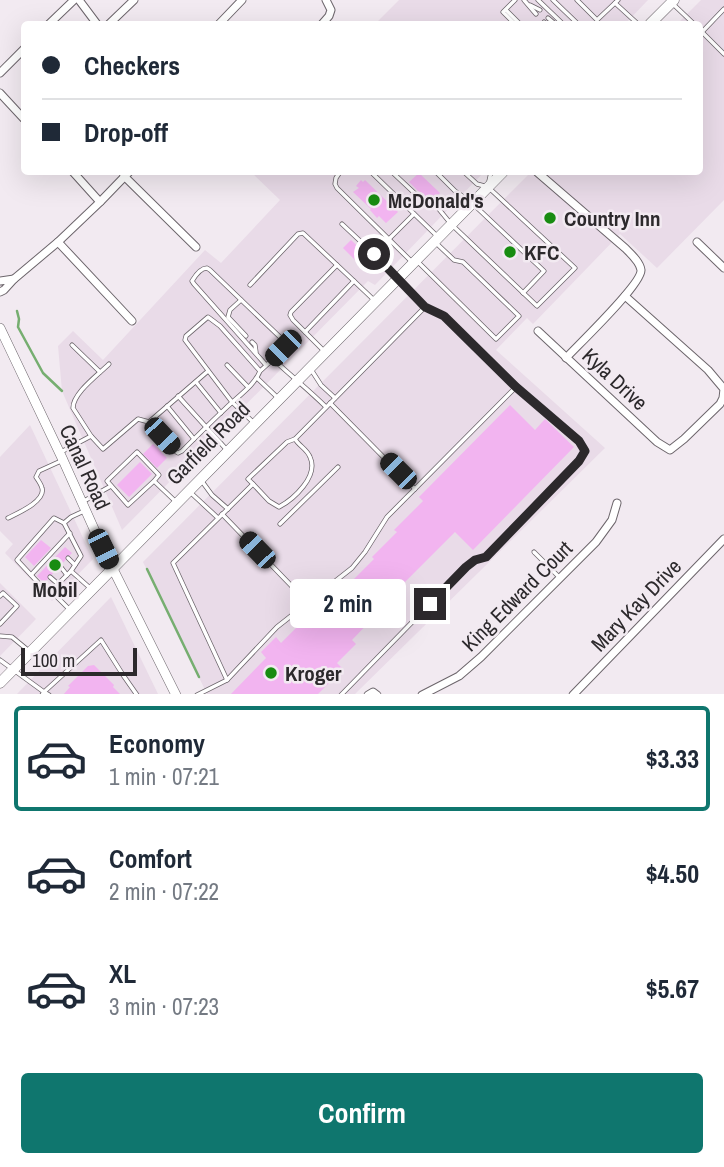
<!DOCTYPE html>
<html lang="en">
<head>
<meta charset="utf-8">
<style>
  body { margin:0; font-family:"Archivo Narrow",sans-serif; background:#f6f6f7; color:#1f2937; height:100vh; display:flex; flex-direction:column; font-size:26px; white-space:nowrap }
  * { box-sizing:border-box; margin:0 }
  p { font-size:23px; color:#747a83 }
  .icon { flex:none; width:38px; height:38px; fill:none; stroke:currentColor; stroke-width:2; stroke-linecap:round; stroke-linejoin:round }
  .map { position:relative; height:694px; overflow:hidden }
  .drawer { display:flex; flex-direction:column; background:#fff; flex:1 }
  .drawer>* { flex:none }
  .banner { position:absolute; left:21px; top:21px; width:682px; height:154px; border-radius:7px; box-shadow:0 7px 28px #0002; display:grid; align-content:center; height:154px; padding:0 21px; background:#fff }
  .scale { position:absolute; left:21px; bottom:18px; width:116px; box-sizing:border-box; padding-left:7px; border:4px solid #2c292c; border-top:0; font-size:19px; line-height:24px; white-space:nowrap; color:#2c292c; -webkit-text-stroke:5px #f2eaf1; paint-order:stroke }
  .end { position:absolute; width:32px; height:32px; margin:-16px; border:9px solid #2c292c; background:#fff; box-shadow:0 0 0 4px #fff }
  .from { border-radius:50% }
  .bubble { position:absolute; height:49px; border-radius:7px; background:#fff; box-shadow:0 7px 28px #0002; font-size:23px; font-weight:800; line-height:49px; text-align:center }
  .car { position:absolute; width:21px; height:42px; margin:-21px -10px; border-radius:9px; box-shadow:0 0 5px 2px #0007; background:linear-gradient(#222 24%,#8ab4d8 0 40%,#222 0 76%,#8ab4d8 0 86%,#222 0) }
  .banner b { display:flex; align-items:center; gap:24px; height:66px; font-size:26px }
  .banner b+b { border-top:2px solid #e0e1e3 }
  .banner i { width:18px; height:18px; background:#1f2937 }
  ul { padding:12px 0 0; list-style:none }
  li { display:flex; align-items:center; gap:21px; height:105px; margin:0 14px 10px; padding:0 7px; border:4px solid transparent; border-radius:7px }
  li div { flex:1 }
  li b { display:block; font-size:26px }
  li em { font-style:normal; font-weight:800 }
  li.on { border-color:#0f766e }
  li>.icon { width:63px; height:63px; stroke-width:1.5 }
  .button { display:flex; gap:14px; margin-top:auto; padding:14px 21px }
  .button a { flex:1; height:80px; border-radius:7px; background:#0f766e; color:#fff; font-size:28px; font-weight:800; line-height:80px; text-align:center }
  .map>svg:first-child { display:block }
</style>
</head>
<body>
<div class="map">
<svg width="724" height="695" viewBox="0 0 724 695">
  <rect width="100%" height="100%" fill="#f2eaf1"/>
  <g fill="#e9dbe8">
    <path d="M399 0H648L625 24H375Z"/>
    <path d="M701 0H724V200L657 268 620 234 533 324 527 318 496 350 605 448 355 694H207L143 562 531 172H700V24H677Z"/>
    <path d="M251 172H484L375 285 368 281 122 530 62 391 58 346 73 331 103 360 205 250 221 263 280 200Z"/>
    <path d="M30 425 93 559 52 601 5 553 13 544 0 531V457Z"/>
    <path d="M0 583 36 619 0 656Z"/>
    <path d="M111 597 158 694 16 695Z"/>
  </g>
  <g fill="none" stroke-linecap="round" stroke-linejoin="round">
    <g stroke="#76ae70" stroke-width="2.5">
      <path d="M17 311 19 319 18 327 43 373 62 391"/>
      <path d="M147 569 199 677"/>
    </g>
  </g>
  <g fill="#f2b4f0">
    <path d="M419 173 440 193 430 203 409 182Z"/>
    <path d="M361 180 363 182 365 180 398 212 386 223 379 216 377 218 370 210 371 209 353 192 359 188 356 186Z"/>
    <path d="M351 240 369 257 360 265 343 248Z"/>
    <path d="M510 405 535 430 545 419 574 447 473 550 455 532 374 613 376 615 352 640 356 644 337 663 343 669 317 695H230L266 658 261 652 276 637 281 643 318 606 320 608 345 583 347 586 374 559 372 557 397 532 394 530 423 501 419 497Z"/>
    <path d="M153 444 167 458 157 468 143 454Z"/>
    <path d="M140 462 152 474 129 497 117 485Z"/>
    <path d="M41 540 51 548 34 566 25 557Z"/>
    <path d="M65 547 72 553 44 583 37 576Z"/>
    <path d="M94 665 114 685 113 687 121 695H63L70 687 68 686 88 666Z"/>
  </g>
  <g fill="none" stroke-linecap="round" stroke-linejoin="round">
    <defs>
      <g id="service">
        <path d="M524 0 536 14"/>
        <path d="M538 0 563 24"/>
        <path d="M553 0 578 24"/>
        <path d="M577 0 597 20 615 3"/>
        <path d="M618 0 615 3 638 24"/>
        <path d="M673 4 694 24"/>
        <path d="M530 5 540 10"/>
        <path d="M506 10 520 24"/>
        <path d="M548 18 555 24"/>
        <path d="M544 22 546 24"/>
        <path d="M515 24 503 12 515 0"/>
        <path d="M700 30 724 54"/>
        <path d="M702 32 724 9"/>
        <path d="M340 172 336 178 335 184 337 188 412 262"/>
        <path d="M371 172 436 235"/>
        <path d="M392 172 425 203 438 208 451 224 537 306 575 268 488 187 477 184 464 172"/>
        <path d="M436 172 455 191 472 203 544 271 523 293"/>
        <path d="M489 181 491 172"/>
        <path d="M342 224 374 254 414 214"/>
        <path d="M417 261 496 339 519 316 463 262 454 260 435 242"/>
        <path d="M250 285 298 234 303 233 354 281"/>
        <path d="M241 300 230 310 228 317 246 336"/>
        <path d="M305 332 354 281 375 301"/>
        <path d="M252 342 255 345 256 352"/>
        <path d="M72 345 100 372"/>
        <path d="M323 350 293 320 290 315 291 312 337 265"/>
        <path d="M273 359C291 376 309 390 326 407"/>
        <path d="M227 365 248 387"/>
        <path d="M260 371C269 363 279 355 285 345L283 340 210 270 207 268C201 268 195 276 192 281L194 284 266 365"/>
        <path d="M312 371 321 385 335 398"/>
        <path d="M257 378 278 398"/>
        <path d="M196 382 221 413"/>
        <path d="M178 396 226 449"/>
        <path d="M330 403 415 489"/>
        <path d="M167 406 194 439"/>
        <path d="M149 422 208 371"/>
        <path d="M91 436 73 408C73 393 98 375 109 364"/>
        <path d="M61 452 91 436 103 449 138 419 149 422 175 451 178 453 182 451C196 437 211 422 226 408 237 397 255 385 260 371L220 326 208 317 186 336 185 340 232 402 254 423"/>
        <path d="M201 480 212 495 228 509"/>
        <path d="M154 481 159 475 137 452 107 481 128 505 154 481 175 501"/>
        <path d="M253 484 269 501 279 507C294 499 319 476 310 457 307 449 299 446 295 439"/>
        <path d="M190 492 218 518"/>
        <path d="M84 501 111 486"/>
        <path d="M222 514 308 603"/>
        <path d="M8 518C18 513 46 501 42 488 41 484 38 480 36 477L39 471 61 461"/>
        <path d="M280 524 338 467"/>
        <path d="M534 552 560 578"/>
        <path d="M68 558 75 565"/>
        <path d="M60 566 67 575"/>
        <path d="M71 571 81 556 64 523 71 517 84 511"/>
        <path d="M31 575 70 533"/>
        <path d="M50 577 58 584"/>
        <path d="M51 591 45 590 17 560 54 518 64 523"/>
        <path d="M0 596 3 593 17 606 0 624"/>
        <path d="M69 609 51 591 71 571 90 588"/>
        <path d="M0 636 12 637 29 651"/>
        <path d="M0 660 44 692 101 640 123 675 137 695"/>
        <path d="M227 680 173 563 253 484 248 479 287 442 295 439 425 307"/>
        <path d="M42 695 44 692 49 695"/>
        <path d="M197 695 227 680 277 627 352 568 365 552 387 517 516 387"/>
        <path d="M341 695 466 567 475 560 486 557 579 461 585 451 579 441 516 387 444 316 425 307 374 254"/>
      </g>
      <g id="minor">
        <path d="M79 0 97 24"/>
        <path d="M49 24 74 0"/>
        <path d="M109 24 134 0"/>
        <path d="M219 24 242 0"/>
        <path d="M322 24 329 16 331 10 326 0"/>
        <path d="M0 73 24 49"/>
        <path d="M0 93 24 119"/>
        <path d="M73 172 100 202"/>
        <path d="M537 172 625 248C631 254 640 262 641 270 642 284 578 345 566 358"/>
        <path d="M124 176 196 247"/>
        <path d="M58 242 132 321"/>
        <path d="M697 242 724 268"/>
        <path d="M14 279 58 242 100 202 129 172"/>
        <path d="M0 281 14 279 4 290 0 292"/>
        <path d="M538 331 657 442 670 450 684 439 720 404 723 398 724 389 708 370 625 296"/>
        <path d="M368 695 373 692 377 695"/>
        <path d="M422 695 459 676 481 657 596 542 612 520 617 503"/>
        <path d="M573 695 724 539"/>
      </g>
      <path id="tertiary" d="M0 328 63 460 103 549 176 695"/>
      <g id="secondary">
        <path d="M650 24 674 0"/>
        <path d="M0 683 503 172"/>
      </g>
    </defs>
    <use href="#service" stroke="#6c656b" stroke-width="5"/>
    <use href="#minor" stroke="#6c656b" stroke-width="9"/>
    <use href="#tertiary" stroke="#6c656b" stroke-width="10"/>
    <use href="#secondary" stroke="#6c656b" stroke-width="11"/>
    <use href="#service" stroke="#fff" stroke-width="3.5"/>
    <use href="#minor" stroke="#fff" stroke-width="7"/>
    <use href="#tertiary" stroke="#fff" stroke-width="9"/>
    <use href="#secondary" stroke="#fff" stroke-width="10"/>
  </g>
  <g fill="none" stroke-linecap="round" stroke-linejoin="round">
    <path stroke="#2c292c" stroke-width="9" d="M374 254 425 307 444 316 516 387 579 441 585 451 579 461 486 557 475 560 466 567 430 604"/>
  </g>
  <g fill="#188c11" stroke="#f2eaf1" stroke-width="2.5">
    <circle cx="374" cy="200" r="7"/>
    <circle cx="550" cy="218" r="7"/>
    <circle cx="510" cy="252" r="7"/>
    <circle cx="55" cy="565" r="7"/>
    <circle cx="271" cy="673" r="7"/>
  </g>
  <g text-anchor="middle" dominant-baseline="central" stroke-width="5" stroke-linejoin="round" paint-order="stroke">
    <g font-size="21" font-weight="bold" fill="#2c292c" stroke="#f2eaf1" text-anchor="start">
      <text x="388" y="200">McDonald's</text>
      <text x="564" y="218">Country Inn</text>
      <text x="524" y="252">KFC</text>
      <text x="55" y="589" text-anchor="middle">Mobil</text>
      <text x="285" y="673">Kroger</text>
    </g>
    <g font-size="21" fill="#2c292c" stroke="#f2eaf1">
      <text transform="translate(615 379) rotate(43)">Kyla Drive</text>
      <text transform="translate(208 443) rotate(-45)">Garfield Road</text>
      <text transform="translate(85 467) rotate(65)">Canal Road</text>
      <text transform="translate(517 596) rotate(-45)">King Edward Court</text>
      <text transform="translate(636 605) rotate(-46)">Mary Kay Drive</text>
    </g>
  </g>
</svg>
<div class="scale">100 m</div>
<i class="end from" style="left:374px;top:254px"></i>
<i class="end" style="left:430px;top:604px"></i>
<div class="bubble" style="left:290px;top:579px;width:116px">2 min</div>
<i class="car" style="left:283px;top:348px;rotate:225deg"></i>
<i class="car" style="left:162px;top:436px;rotate:137deg"></i>
<i class="car" style="left:398px;top:471px;rotate:315deg"></i>
<i class="car" style="left:103px;top:549px;rotate:154deg"></i>
<i class="car" style="left:257px;top:550px;rotate:316deg"></i>
<div class="banner">
<b><i class="from"></i>Checkers</b>
<b><i></i>Drop-off</b>
</div>
</div>
<section class="drawer">
<ul>
<li class="on"><svg class="icon" aria-label="car" viewBox="0 0 24 24"><path d="M5 17H2v-5l4-1 3-4h7l3 4 3 1v5h-3M9 17h6M6 11h13"/><circle cx="7" cy="17" r="2"/><circle cx="17" cy="17" r="2"/></svg><div><b>Economy</b><p>1 min · 07:21</p></div><em>$3.33</em></li>
<li><svg class="icon" aria-label="car" viewBox="0 0 24 24"><path d="M5 17H2v-5l4-1 3-4h7l3 4 3 1v5h-3M9 17h6M6 11h13"/><circle cx="7" cy="17" r="2"/><circle cx="17" cy="17" r="2"/></svg><div><b>Comfort</b><p>2 min · 07:22</p></div><em>$4.50</em></li>
<li><svg class="icon" aria-label="car" viewBox="0 0 24 24"><path d="M5 17H2v-5l4-1 3-4h7l3 4 3 1v5h-3M9 17h6M6 11h13"/><circle cx="7" cy="17" r="2"/><circle cx="17" cy="17" r="2"/></svg><div><b>XL</b><p>3 min · 07:23</p></div><em>$5.67</em></li>
</ul>
<div class="button"><a>Confirm</a></div>
</section>
</body>
</html>
